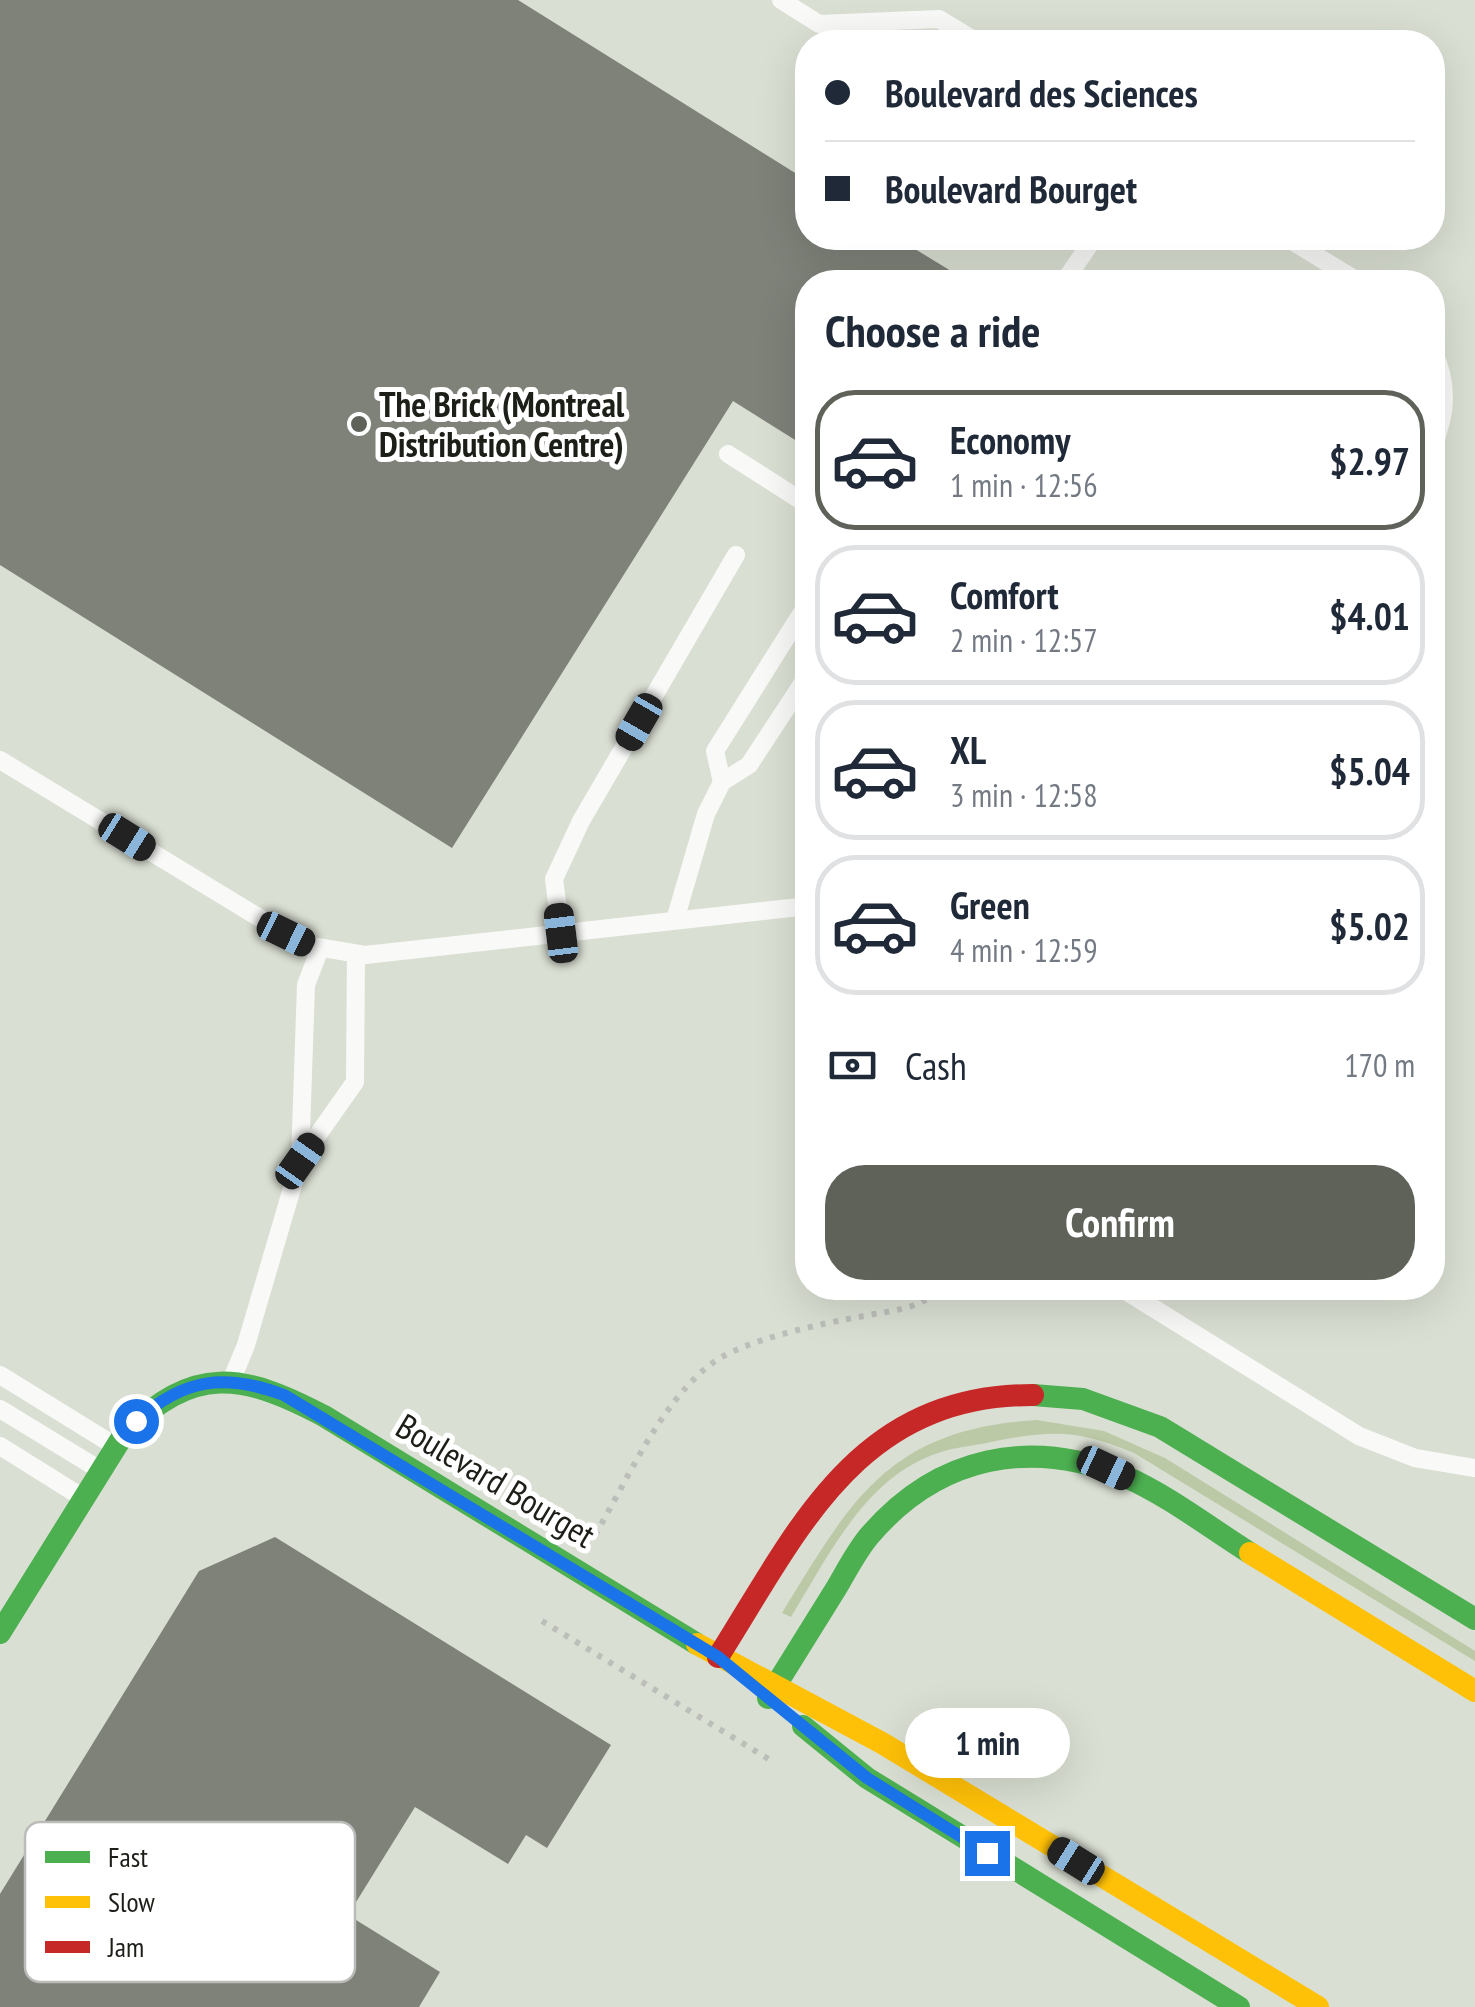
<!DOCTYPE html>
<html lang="en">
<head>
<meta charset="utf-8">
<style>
  body { margin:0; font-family:"PT Sans Narrow",sans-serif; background:#f6f6f7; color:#1f2937; height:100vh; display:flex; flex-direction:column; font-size:38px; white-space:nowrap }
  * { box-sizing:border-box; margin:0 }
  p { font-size:32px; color:#747a83 }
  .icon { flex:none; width:55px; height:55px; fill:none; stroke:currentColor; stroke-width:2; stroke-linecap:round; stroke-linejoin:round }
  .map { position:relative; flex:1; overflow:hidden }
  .drawer { position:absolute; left:795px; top:270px; width:650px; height:1030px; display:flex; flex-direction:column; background:#fff; border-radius:40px; box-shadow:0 10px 40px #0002 }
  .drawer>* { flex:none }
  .banner { position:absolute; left:795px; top:30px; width:650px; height:220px; border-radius:40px; box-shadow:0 10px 40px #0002; display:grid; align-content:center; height:220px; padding:0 30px; background:#fff }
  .end { position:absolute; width:45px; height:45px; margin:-22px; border:12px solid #1a73e8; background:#fff; box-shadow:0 0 0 5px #fff }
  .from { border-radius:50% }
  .bubble { position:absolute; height:70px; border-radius:35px; background:#fff; box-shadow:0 10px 40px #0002; font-size:32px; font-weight:800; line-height:70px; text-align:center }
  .car { position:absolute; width:30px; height:60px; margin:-30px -15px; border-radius:12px; box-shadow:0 0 8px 2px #0007; background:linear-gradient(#222 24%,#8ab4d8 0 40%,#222 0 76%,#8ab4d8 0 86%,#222 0) }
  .banner b { display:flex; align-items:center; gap:35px; height:95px; font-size:38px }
  .banner b+b { border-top:2px solid #e0e1e3 }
  .banner i { width:25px; height:25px; background:#1f2937 }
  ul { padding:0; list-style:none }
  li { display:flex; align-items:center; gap:30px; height:140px; margin:0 20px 15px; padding:0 10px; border:5px solid #e0e1e3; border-radius:40px }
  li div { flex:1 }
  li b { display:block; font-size:38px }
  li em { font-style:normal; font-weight:800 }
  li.active { border-color:#5e6259 }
  li>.icon { width:90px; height:90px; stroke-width:1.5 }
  h2 { padding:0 30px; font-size:45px; line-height:120px }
  .pay { display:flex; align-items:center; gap:25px; height:110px; padding:0 30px; font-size:38px }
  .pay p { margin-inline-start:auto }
  .button { display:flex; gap:20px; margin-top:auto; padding:20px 30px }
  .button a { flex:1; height:115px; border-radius:40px; background:#5e6259; color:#fff; font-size:40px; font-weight:800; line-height:115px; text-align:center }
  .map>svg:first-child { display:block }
</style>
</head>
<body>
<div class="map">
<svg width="1475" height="2007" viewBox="0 0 1475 2007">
  <rect width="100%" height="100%" fill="#dadfd3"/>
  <path fill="#bcc9a6" d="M1037 1420 1104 1431 1165 1458 1475 1651V1661L1134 1453C1077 1429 1051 1430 991 1442 974 1446 955 1447 938 1453 865 1477 828 1557 791 1617L782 1613C852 1498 890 1429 1037 1420Z"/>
  <g fill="#7e8279">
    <path d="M0 0H518L808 181V238H897L969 282H808V448L733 401 452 848 0 565Z"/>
    <path d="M275 1537 611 1745 547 1848 526 1835 508 1864 415 1807 348 1915 440 1972 419 2007H0V1894L199 1571Z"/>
  </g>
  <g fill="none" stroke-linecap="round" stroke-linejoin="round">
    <g stroke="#bcbeba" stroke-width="6" stroke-dasharray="5 8" stroke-linecap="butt">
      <path d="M595 1535C627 1481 660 1403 711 1364 742 1340 824 1323 864 1316 893 1310 919 1310 941 1288"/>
      <path d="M542 1621 775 1763"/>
    </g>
    <g stroke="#f9faf8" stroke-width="18">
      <path d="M781 0 819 24 939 19 977 42"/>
      <path d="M1287 238 1359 282"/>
      <path d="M1064 282 1094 238"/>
      <path d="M1432 349C1449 384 1447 413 1432 448"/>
      <path d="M728 454 808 505"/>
      <path d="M0 760 286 934 311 946 365 955 808 906"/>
      <path d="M722 782 715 751 808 603"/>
      <path d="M675 920 706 814 722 782 749 765 808 675"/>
      <path d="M561 933 554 879 581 821 736 555"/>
      <path d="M300 1160 355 1082 356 954"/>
      <path d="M1121 1288 1359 1436 1415 1458 1475 1468"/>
      <path d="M0 1375 115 1446"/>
      <path d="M232 1379 246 1345 300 1161 306 985 320 948"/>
      <path d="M0 1409 100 1470"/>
      <path d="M0 1446 80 1496"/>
    </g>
    <g stroke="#4caf50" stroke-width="22">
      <path d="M1033 1395 1083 1399 1160 1427 1475 1619"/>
      <path d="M0 1633 124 1434C194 1364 242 1373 324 1416L697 1644"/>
      <path d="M768 1698C791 1661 814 1624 837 1587 847 1570 857 1550 870 1535 938 1456 1030 1437 1126 1477 1169 1496 1210 1528 1250 1553"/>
      <path d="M803 1726 867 1778 1239 2007"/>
    </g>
    <g stroke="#ffc107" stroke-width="22">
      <path d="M1250 1553 1475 1691"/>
      <path d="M697 1644 882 1743 1318 2007"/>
    </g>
    <path stroke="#c62828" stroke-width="22" d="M718 1657C799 1529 857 1395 1033 1395"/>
  </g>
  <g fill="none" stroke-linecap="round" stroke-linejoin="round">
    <path stroke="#1a73e8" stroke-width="12" d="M136 1421C184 1378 225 1373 284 1395L718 1657 867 1778 987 1853"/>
  </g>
  <circle fill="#5e6259" stroke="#fff" stroke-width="4" cx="359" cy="424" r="10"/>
  <g text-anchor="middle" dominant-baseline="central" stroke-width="10" stroke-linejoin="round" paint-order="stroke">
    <g font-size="35" font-weight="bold" fill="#1c1f17" stroke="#fff" text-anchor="start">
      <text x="379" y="404">The Brick (Montreal<tspan x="379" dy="40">Distribution Centre)</tspan></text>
    </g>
    <g font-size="35" fill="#1c1f17" stroke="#fff">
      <text transform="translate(496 1480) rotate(31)">Boulevard Bourget</text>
    </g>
  </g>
  <rect x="25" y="1822" width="330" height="160" rx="15" fill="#fff" stroke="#bbbcb9" stroke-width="2.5"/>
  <rect x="45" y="1851" width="45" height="12" fill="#4caf50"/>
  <rect x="45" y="1896" width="45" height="12" fill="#ffc107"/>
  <rect x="45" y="1941" width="45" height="12" fill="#c62828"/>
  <g font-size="28" fill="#1c1f17">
    <text x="108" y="1867">Fast</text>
    <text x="108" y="1912">Slow</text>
    <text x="108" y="1957">Jam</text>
  </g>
</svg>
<i class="end from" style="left:136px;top:1421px"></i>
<i class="end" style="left:987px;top:1853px"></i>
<div class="bubble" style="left:905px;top:1708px;width:165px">1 min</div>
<i class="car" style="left:639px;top:722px;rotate:210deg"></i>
<i class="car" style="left:127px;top:837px;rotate:122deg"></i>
<i class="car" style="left:561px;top:933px;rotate:353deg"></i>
<i class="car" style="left:286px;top:934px;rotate:116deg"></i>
<i class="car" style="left:300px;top:1161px;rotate:35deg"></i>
<i class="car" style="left:1106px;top:1468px;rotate:115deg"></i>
<i class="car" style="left:1076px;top:1861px;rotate:302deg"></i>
<div class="banner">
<b><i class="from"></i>Boulevard des Sciences</b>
<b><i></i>Boulevard Bourget</b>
</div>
<section class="drawer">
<h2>Choose a ride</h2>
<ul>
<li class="active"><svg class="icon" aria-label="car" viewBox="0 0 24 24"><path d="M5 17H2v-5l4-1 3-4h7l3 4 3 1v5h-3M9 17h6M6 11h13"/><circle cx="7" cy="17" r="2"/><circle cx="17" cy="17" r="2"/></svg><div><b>Economy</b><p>1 min · 12:56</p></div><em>$2.97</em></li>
<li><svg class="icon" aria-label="car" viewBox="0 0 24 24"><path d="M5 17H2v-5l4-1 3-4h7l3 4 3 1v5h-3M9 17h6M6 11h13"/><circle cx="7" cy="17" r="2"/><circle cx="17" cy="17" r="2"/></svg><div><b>Comfort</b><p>2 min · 12:57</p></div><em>$4.01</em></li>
<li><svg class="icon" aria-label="car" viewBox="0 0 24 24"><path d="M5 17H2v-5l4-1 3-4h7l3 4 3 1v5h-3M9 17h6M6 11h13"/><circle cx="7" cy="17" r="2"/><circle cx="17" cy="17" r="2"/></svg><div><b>XL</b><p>3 min · 12:58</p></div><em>$5.04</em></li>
<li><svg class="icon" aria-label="car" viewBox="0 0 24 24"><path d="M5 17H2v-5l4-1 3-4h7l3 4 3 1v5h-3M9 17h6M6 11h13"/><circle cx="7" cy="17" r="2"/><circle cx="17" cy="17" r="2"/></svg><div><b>Green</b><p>4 min · 12:59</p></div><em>$5.02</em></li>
</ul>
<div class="pay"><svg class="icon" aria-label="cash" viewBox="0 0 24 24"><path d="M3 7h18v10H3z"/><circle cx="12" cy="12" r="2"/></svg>Cash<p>170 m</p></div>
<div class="button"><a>Confirm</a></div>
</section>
</div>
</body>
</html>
